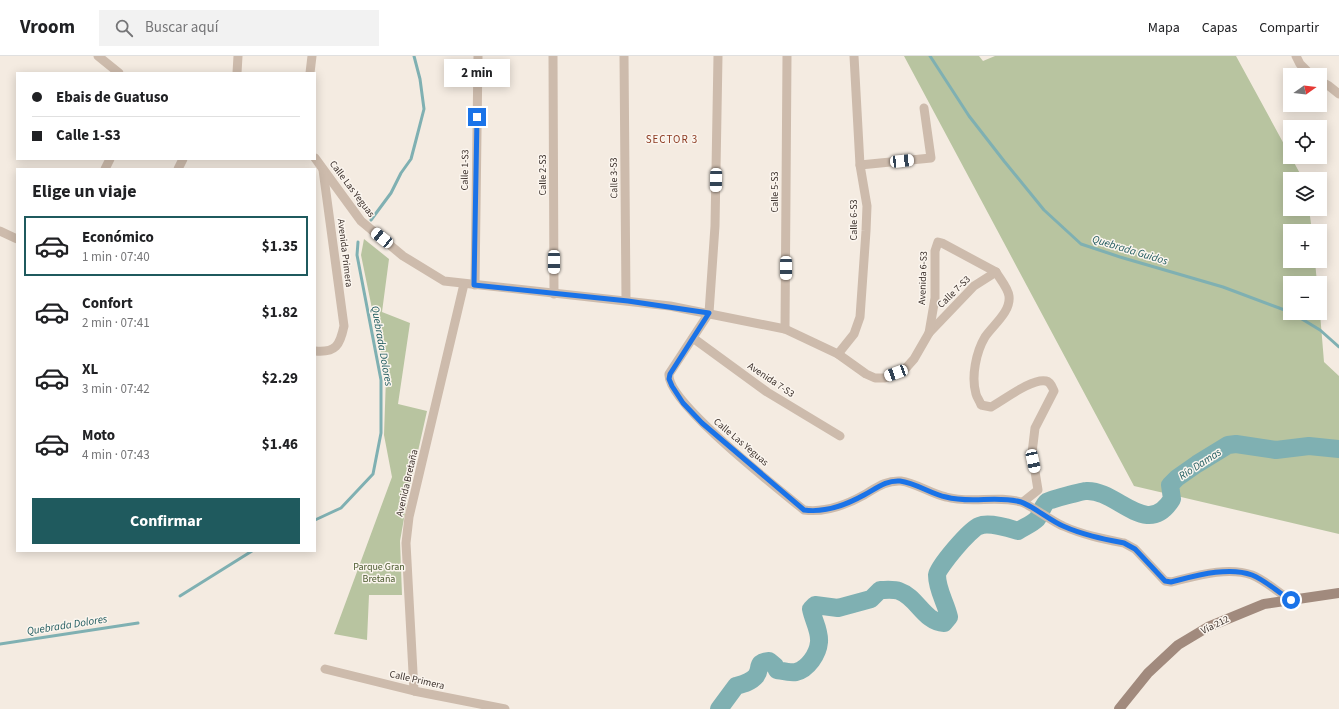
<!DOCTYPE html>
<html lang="es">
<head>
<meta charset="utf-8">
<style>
  body { margin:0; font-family:"Source Sans 3",sans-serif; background:#f2f2f2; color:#202124; height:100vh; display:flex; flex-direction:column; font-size:15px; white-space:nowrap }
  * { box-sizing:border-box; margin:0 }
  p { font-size:13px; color:#757577 }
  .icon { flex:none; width:22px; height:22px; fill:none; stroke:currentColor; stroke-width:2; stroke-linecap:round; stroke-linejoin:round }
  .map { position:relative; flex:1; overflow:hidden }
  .panel { position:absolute; left:16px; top:112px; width:300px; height:384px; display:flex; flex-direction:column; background:#fff; border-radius:0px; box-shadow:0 2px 10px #0003 }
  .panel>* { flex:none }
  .banner { position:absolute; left:16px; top:16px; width:300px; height:88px; border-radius:0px; box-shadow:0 2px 10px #0003; display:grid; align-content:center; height:88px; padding:0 16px; background:#fff }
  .needle { width:26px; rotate:76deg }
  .controls { position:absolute; left:1283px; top:12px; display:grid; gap:8px }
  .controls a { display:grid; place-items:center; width:44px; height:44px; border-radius:0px; background:#fff; box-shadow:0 2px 10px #0003; font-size:20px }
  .end { position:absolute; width:18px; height:18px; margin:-9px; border:5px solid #1a73e8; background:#fff; box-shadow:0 0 0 2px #fff }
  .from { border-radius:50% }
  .bubble { position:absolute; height:28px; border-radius:0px; background:#fff; box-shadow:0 2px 10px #0003; font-size:13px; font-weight:700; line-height:28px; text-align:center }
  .car { position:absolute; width:12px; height:24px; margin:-12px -6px; border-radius:5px; box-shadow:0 0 3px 1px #0007; background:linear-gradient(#fff 24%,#345 0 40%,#fff 0 76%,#345 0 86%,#fff 0) }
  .banner b { display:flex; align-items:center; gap:14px; height:38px; font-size:15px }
  .banner b+b { border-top:1px solid #e0e0e0 }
  .banner i { width:10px; height:10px; background:#202124 }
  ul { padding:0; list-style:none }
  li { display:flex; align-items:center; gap:12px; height:60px; margin:0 8px 6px; padding:0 8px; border:2px solid transparent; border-radius:0px }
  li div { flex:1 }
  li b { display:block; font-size:15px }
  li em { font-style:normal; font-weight:700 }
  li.current { border-color:#1f5a5e }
  li>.icon { width:36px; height:36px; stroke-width:1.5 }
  h2 { padding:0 16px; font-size:18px; line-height:48px }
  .primary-button { display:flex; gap:8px; margin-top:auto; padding:8px 16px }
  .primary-button a { flex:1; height:46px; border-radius:0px; background:#1f5a5e; color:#fff; font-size:16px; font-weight:700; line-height:46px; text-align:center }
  header { display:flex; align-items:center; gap:24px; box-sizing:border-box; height:56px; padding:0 20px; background:#fff; border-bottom:1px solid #e0e0e0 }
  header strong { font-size:19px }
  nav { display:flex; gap:22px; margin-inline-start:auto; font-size:14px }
  .search { width:280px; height:36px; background:#f2f2f2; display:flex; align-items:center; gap:10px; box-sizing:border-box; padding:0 14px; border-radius:0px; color:#757577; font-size:15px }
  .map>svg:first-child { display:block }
</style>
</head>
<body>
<header>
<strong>Vroom</strong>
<div class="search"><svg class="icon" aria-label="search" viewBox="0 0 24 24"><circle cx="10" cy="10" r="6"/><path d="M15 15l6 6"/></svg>Buscar aquí</div>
<nav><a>Mapa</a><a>Capas</a><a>Compartir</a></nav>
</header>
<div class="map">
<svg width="1339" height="653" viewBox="0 0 1339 653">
  <rect width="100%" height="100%" fill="#f4ebe1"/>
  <g fill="#b8c4a0">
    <path d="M904 0H979L983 5 995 0H1236L1303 123H1290V153H1309L1312 175H1290V205H1315L1317 227H1290V257H1320L1324 306 1339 320V478L1134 430Z"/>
    <path d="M364 183 389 203 382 256 410 267 398 348 427 355 408 440 400 485 402 539H369L367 584 334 578 392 421 384 379 386 321 361 199Z"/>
  </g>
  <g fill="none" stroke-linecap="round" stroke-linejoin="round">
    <g stroke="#7fb0b2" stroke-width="3">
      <path d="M930 0 969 60 1004 105 1044 154 1081 188 1120 201 1223 231 1290 256"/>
      <path d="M371 164 391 137 401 117 411 103 416 84 424 53 420 23 414 0"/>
      <path d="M1292 257 1320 274 1339 291"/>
      <path d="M315 464 341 452 373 418 381 377V324L357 199 358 186"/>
      <path d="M180 540 252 495"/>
      <path d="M0 588 138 567"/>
    </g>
    <path stroke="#7fb0b2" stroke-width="18" d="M719 653 736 630C743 628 751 626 756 620 762 612 755 606 769 605L775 610 777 614C783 615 790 617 796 616 808 613 818 598 819 586 820 574 813 564 811 553L815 549 838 552 871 543 880 534C885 534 894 533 899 535 917 541 924 566 944 567L949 561C946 547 937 534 937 519 938 511 970 473 979 470 988 466 1009 472 1018 475 1024 471 1032 468 1037 463 1041 458 1042 449 1048 445 1049 444 1083 435 1086 435 1117 433 1147 484 1172 443L1170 429 1177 422 1197 408 1228 389 1236 388 1276 394 1309 390 1339 393"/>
    <g stroke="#cdbbac" stroke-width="9">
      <path d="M98 0 119 17"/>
      <path d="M553 0 554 238"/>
      <path d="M624 0 626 244"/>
      <path d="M718 0 715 170 709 257 669 318C666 346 780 434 804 454 825 457 846 449 864 439 876 432 886 424 901 425 916 427 931 438 946 441 971 448 997 439 1021 446 1031 449 1051 465 1063 470 1083 479 1104 483 1124 487L1135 493 1165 525 1171 526C1196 520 1227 510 1252 519 1267 525 1278 537 1291 544"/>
      <path d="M1296 0 1300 8 1311 19"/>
      <path d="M237 17 238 0"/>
      <path d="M310 17 312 0"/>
      <path d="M1320 25 1329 30 1339 38"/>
      <path d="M315 102 361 165 403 200 444 225 670 250 785 273 838 298 866 318 875 322H885L906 312 914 303 929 277 974 230 996 216C1000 223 1008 232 1009 240 1011 256 993 269 985 281 976 296 971 321 976 338 977 342 980 345 981 349L991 351C1004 344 1032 322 1046 325 1051 326 1052 331 1054 335L1035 372 1032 397 1038 434 1023 446"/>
      <path d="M860 109 931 102 924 52"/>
      <path d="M105 113 110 103"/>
      <path d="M178 113 183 103"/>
      <path d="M0 175 17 183"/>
      <path d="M475 229 478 0"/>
      <path d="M785 273 787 0"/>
      <path d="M929 277 935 242V195L938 186 942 187 996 216"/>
      <path d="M693 282 767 336 840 380"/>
      <path d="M315 295C336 297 340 289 344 270L323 114"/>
      <path d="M838 298 854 278 860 261 866 175 867 150 860 109 854 0"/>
      <path d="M325 613 414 635 505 653"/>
      <path d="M414 635 406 487 409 461 464 228"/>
    </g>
    <path stroke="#a18a7d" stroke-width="10" d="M1119 653 1148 617 1178 589 1208 571 1264 548 1339 537"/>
  </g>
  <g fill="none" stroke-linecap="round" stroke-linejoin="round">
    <path stroke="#1a73e8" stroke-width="5" d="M477 61 474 229 628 245 709 257 670 318 669 323 672 330 683 347 702 367 804 454C825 457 846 449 864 439 877 432 886 424 900 425 916 427 931 438 946 441 971 448 997 439 1021 446 1031 449 1051 465 1063 470 1083 479 1104 483 1124 487L1135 493 1165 525 1171 526C1195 520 1228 510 1252 519 1267 525 1278 537 1291 544"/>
  </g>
  <g text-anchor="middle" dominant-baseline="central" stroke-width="3" stroke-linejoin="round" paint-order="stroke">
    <g font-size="10" fill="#3b302b" stroke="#fbf5ee">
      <text transform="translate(465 114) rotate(-89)">Calle 1-S3</text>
      <text transform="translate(543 119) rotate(-90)">Calle 2-S3</text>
      <text transform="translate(614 122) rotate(-91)">Calle 3-S3</text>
      <text transform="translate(352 133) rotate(53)">Calle Las Yeguas</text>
      <text transform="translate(775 136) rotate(-90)">Calle 5-S3</text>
      <text transform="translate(854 164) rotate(-90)">Calle 6-S3</text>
      <text transform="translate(345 197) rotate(83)">Avenida Primera</text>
      <text transform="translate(923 222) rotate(-88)">Avenida 6-S3</text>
      <text transform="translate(954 236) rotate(-44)">Calle 7-S3</text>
      <text transform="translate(771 324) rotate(34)">Avenida 7-S3</text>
      <text transform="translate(741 386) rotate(40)">Calle Las Yeguas</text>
      <text transform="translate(407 427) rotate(-77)">Avenida Bretaña</text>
      <text transform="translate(1215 569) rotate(-26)">Vía 212</text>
      <text transform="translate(417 624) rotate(13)">Calle Primera</text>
    </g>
    <g font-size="10" fill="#4a5a2e" stroke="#fbf5ee">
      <text x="379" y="511">Parque Gran<tspan x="379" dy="12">Bretaña</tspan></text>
    </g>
    <g font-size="11" letter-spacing="1" fill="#8c3b22" stroke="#fbf5ee">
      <text x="672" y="83">SECTOR 3</text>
    </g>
    <g font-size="11" font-style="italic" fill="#1f5a5e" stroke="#fbf5ee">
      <text transform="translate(1130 194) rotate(17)">Quebrada Guidos</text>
      <text transform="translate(382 290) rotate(80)">Quebrada Dolores</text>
      <text transform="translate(1200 408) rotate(-33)">Río Damas</text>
      <text transform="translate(67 569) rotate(-9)">Quebrada Dolores</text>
    </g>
  </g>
</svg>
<div class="controls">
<a><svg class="needle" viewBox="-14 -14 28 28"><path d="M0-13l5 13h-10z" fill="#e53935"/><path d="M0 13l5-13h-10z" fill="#757577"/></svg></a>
<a><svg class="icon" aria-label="locate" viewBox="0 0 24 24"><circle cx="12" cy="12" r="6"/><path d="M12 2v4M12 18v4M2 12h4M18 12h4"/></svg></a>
<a><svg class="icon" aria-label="layers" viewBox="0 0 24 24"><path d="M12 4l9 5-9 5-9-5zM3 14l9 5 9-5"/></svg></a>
<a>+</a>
<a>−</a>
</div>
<i class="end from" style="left:1291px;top:544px"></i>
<i class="end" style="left:477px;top:61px"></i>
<div class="bubble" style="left:444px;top:3px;width:66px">2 min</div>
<i class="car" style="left:902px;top:105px;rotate:84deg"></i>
<i class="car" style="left:716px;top:124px;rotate:181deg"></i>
<i class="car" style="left:382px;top:182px;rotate:309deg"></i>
<i class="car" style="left:554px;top:206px;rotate:180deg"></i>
<i class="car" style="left:786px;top:212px;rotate:180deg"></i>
<i class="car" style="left:896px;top:317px;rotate:250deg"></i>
<i class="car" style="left:1033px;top:405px;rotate:168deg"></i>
<div class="banner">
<b><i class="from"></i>Ebais de Guatuso</b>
<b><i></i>Calle 1-S3</b>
</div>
<section class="panel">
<h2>Elige un viaje</h2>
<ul>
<li class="current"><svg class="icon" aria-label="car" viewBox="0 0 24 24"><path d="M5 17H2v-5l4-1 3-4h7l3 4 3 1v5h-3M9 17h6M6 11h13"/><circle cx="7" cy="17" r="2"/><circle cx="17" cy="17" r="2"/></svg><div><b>Económico</b><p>1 min · 07:40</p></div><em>$1.35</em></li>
<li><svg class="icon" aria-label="car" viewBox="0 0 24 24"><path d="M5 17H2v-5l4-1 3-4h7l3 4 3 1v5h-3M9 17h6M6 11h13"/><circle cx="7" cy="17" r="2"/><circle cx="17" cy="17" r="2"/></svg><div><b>Confort</b><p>2 min · 07:41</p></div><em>$1.82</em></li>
<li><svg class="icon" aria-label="car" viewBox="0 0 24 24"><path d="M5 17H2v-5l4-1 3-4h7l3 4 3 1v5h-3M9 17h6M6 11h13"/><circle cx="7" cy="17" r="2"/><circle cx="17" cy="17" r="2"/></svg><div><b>XL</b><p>3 min · 07:42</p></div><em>$2.29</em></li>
<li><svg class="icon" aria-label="car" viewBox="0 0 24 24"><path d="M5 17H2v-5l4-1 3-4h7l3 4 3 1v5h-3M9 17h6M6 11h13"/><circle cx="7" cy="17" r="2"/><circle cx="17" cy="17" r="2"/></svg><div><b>Moto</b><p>4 min · 07:43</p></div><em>$1.46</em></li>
</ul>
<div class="primary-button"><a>Confirmar</a></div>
</section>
</div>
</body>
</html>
